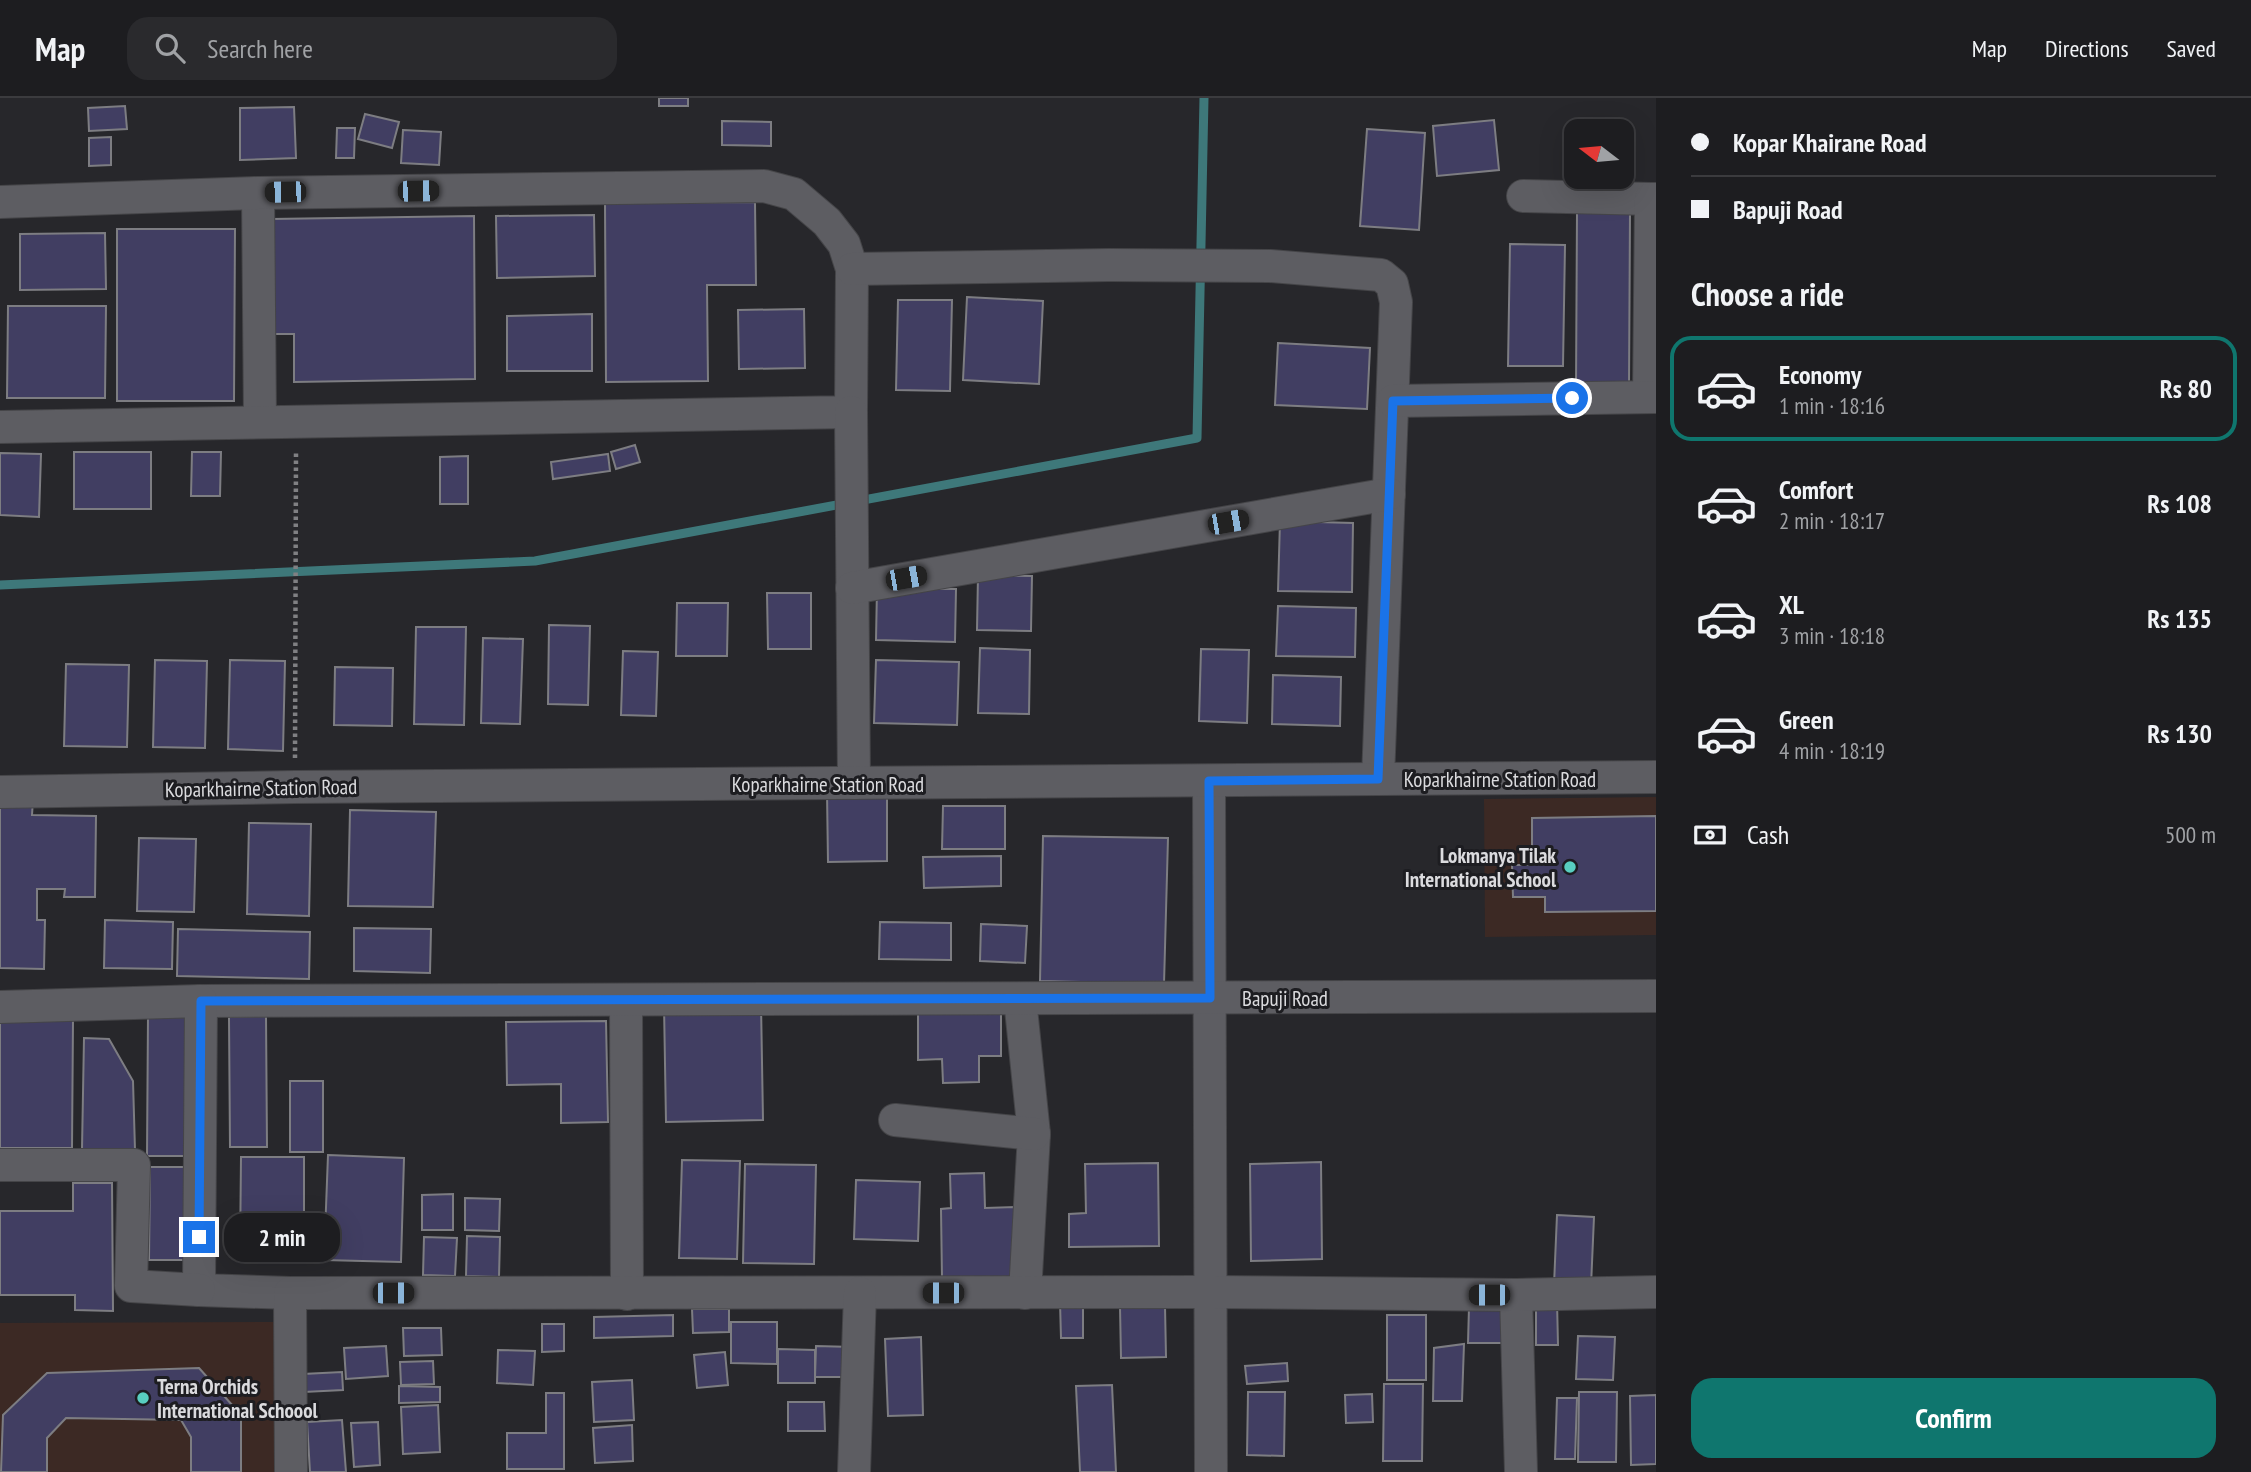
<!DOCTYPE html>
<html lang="en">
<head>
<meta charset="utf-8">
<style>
  body { margin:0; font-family:"PT Sans Narrow",sans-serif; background:#2a2a2d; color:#f1f3f6; height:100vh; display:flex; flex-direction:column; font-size:26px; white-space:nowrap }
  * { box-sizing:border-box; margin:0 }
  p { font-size:23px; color:#a0a2a5 }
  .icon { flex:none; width:38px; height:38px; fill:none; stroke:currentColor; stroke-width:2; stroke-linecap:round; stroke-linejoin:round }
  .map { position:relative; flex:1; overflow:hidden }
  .panel { display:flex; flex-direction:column; background:#1d1d20; width:595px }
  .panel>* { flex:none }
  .guide { display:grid; align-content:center; height:154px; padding:0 35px; background:#1d1d20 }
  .needle { width:46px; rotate:286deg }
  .fabs { position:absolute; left:1564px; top:21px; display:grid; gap:14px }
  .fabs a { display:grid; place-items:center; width:70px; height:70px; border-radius:14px; background:#1d1d20; box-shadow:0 7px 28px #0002,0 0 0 2px #3b3b3e; font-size:35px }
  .end { position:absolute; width:32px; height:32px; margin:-16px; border:9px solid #1a73e8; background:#fff; box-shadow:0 0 0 4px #fff }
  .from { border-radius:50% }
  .bubble { position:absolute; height:49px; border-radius:21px; background:#1d1d20; box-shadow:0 7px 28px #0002,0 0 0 2px #3b3b3e; font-size:23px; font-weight:700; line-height:49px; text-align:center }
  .car { position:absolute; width:21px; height:42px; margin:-21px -10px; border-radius:9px; box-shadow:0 0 5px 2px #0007; background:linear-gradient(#222 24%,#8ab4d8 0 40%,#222 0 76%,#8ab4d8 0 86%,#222 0) }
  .guide b { display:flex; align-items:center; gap:24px; height:66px; font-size:26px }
  .guide b+b { border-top:2px solid #3b3b3e }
  .guide i { width:18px; height:18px; background:#f1f3f6 }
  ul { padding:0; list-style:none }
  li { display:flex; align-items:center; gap:21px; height:105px; margin:0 14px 10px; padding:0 21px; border:4px solid transparent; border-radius:21px }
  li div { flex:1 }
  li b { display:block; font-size:26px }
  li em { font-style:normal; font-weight:700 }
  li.selected { border-color:#0f766e }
  li>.icon { width:63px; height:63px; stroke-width:1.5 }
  h2 { padding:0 35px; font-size:32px; line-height:84px }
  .pay { display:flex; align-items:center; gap:18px; height:77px; padding:0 35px; font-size:26px }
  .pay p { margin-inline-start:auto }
  .action { display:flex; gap:14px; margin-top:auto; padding:14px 35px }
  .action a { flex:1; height:80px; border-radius:21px; background:#0f766e; color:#fff; font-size:28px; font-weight:700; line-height:80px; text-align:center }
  header { display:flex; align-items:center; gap:42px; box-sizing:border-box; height:98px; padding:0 35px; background:#1d1d20; border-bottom:2px solid #3b3b3e }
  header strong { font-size:33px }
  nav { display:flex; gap:38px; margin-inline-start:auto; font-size:24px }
  .search { width:490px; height:63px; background:#2a2a2d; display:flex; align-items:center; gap:18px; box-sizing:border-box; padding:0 24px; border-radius:21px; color:#a0a2a5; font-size:26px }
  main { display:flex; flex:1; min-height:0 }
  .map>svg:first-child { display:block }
</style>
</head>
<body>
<header>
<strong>Map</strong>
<div class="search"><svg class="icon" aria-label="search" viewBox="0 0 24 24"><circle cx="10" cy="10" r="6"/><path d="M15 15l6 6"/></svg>Search here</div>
<nav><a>Map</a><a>Directions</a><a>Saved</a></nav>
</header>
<main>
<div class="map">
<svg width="1656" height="1374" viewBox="0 0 1656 1374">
  <rect width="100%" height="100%" fill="#27272b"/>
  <g fill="#3c2924">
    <path d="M1656 699V837L1485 839 1484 701Z"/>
    <path d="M286 1224 287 1374H0V1225Z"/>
  </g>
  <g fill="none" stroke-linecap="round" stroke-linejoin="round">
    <path stroke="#3e787a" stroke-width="9" d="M0 487 535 463 1197 340 1204 0"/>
  </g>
  <g fill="#413e62" stroke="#7d7d82" stroke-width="2">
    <rect x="659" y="0" width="29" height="8"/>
    <path d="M125 8 127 31 89 33 88 10Z"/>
    <path d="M294 9 296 60 240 62V10Z"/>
    <path d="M365 16 399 24 392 50 358 41Z"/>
    <path d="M1494 22 1499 72 1437 78 1433 28Z"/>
    <path d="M722 23 771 24V48L722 47Z"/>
    <path d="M337 30H355L354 60H336Z"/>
    <path d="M1367 31 1425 35 1419 132 1360 128Z"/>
    <path d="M403 32 441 34 439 67 401 65Z"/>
    <path d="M111 39V67L89 68V40Z"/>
    <path d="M755 104 756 187H707L708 283 606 284 605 105Z"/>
    <path d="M1630 113 1629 290H1576L1577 114Z"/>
    <path d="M594 117 595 178 497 180 496 118Z"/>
    <path d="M474 118 475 281 294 284V236H272L271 121Z"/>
    <path d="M117 131H235L234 303H117Z"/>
    <path d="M105 135 106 191 20 192V136Z"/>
    <path d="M1510 146 1565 147 1563 268H1508Z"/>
    <path d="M967 199 1043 203 1039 286 963 282Z"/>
    <path d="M898 202H952L950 293 896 292Z"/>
    <path d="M8 208H106L105 300H7Z"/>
    <path d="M804 211 805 270 739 271 738 212Z"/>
    <path d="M592 216V273H507V218Z"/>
    <path d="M1278 245 1370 250 1367 311 1275 307Z"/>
    <path d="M635 347 640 364 616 371 611 354Z"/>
    <rect x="74" y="354" width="77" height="57"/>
    <path d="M192 354H221L220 398H191Z"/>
    <path d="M0 355 41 356 39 419 0 417Z"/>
    <path d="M608 356 610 373 553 381 551 364Z"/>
    <path d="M468 358V406H440V359Z"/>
    <path d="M1280 423 1353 425 1352 494 1278 493Z"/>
    <path d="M978 477 1032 478 1031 533 977 532Z"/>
    <path d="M877 490 956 491 955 544 876 542Z"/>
    <path d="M767 495H811V551H768Z"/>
    <path d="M677 505H728L727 558H676Z"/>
    <path d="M1278 508 1356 510 1355 559 1276 558Z"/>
    <path d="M549 527 590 528 588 607 548 606Z"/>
    <path d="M416 529H466L464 627 414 626Z"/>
    <path d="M483 540 523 541 520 626 481 625Z"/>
    <path d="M980 550 1030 552 1029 616 978 615Z"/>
    <path d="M1201 551 1249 552 1247 625 1199 623Z"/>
    <path d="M623 553 658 554 656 618 621 617Z"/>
    <path d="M155 562 207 563 205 650 153 649Z"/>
    <path d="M230 562 285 563 283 653 228 651Z"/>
    <path d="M876 562 959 564 957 627 874 625Z"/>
    <path d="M66 566 129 567 127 649 64 648Z"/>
    <path d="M335 569 393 570 392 628 334 627Z"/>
    <path d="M1273 577 1341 579 1340 628 1272 626Z"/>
    <path d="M887 693V763L828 764 827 694Z"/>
    <path d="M0 702H33L32 717 96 718 95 799H64L65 791H37V822H45L44 871 0 870Z"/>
    <path d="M943 708H1005V751H942Z"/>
    <path d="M350 712 436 714 433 809 348 808Z"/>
    <path d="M1656 718V813L1545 814V799H1513L1512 767H1532V720Z"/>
    <path d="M249 725 311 726 309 818 247 816Z"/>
    <path d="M1043 738 1168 740 1164 886 1040 883Z"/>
    <path d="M139 740 196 741 194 814 137 813Z"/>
    <path d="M1001 758V788L924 790 923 759Z"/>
    <path d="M105 822 173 824 172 871 104 870Z"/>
    <path d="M880 824 951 825V862L879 861Z"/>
    <path d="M981 826 1027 828 1025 865 980 863Z"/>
    <path d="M354 830 431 831 430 875 354 873Z"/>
    <path d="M178 831 310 834 309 881 177 878Z"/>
    <path d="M761 906 763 1022 666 1024 664 907Z"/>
    <path d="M1001 910V958H979V984L943 985 942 961 918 962V911Z"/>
    <path d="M148 918H186V1058H147Z"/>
    <path d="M266 918 267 1049H230L229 919Z"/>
    <path d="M0 921 73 922 72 1050H0Z"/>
    <path d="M606 923 608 1024 561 1025V986L507 987 506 924Z"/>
    <path d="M84 940 109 941 133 983 135 1052 82 1051Z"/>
    <rect x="290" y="983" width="33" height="71"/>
    <path d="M328 1057 404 1060 401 1164 324 1162Z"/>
    <path d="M241 1059H304V1157H240Z"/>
    <path d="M682 1062 740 1063 737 1161 679 1160Z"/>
    <path d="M1321 1064 1322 1161 1251 1163 1250 1066Z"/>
    <path d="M1158 1065 1159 1148 1069 1149V1116L1086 1115 1085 1066Z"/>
    <path d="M745 1066 816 1067 814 1166 743 1165Z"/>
    <path d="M150 1069H188L186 1162H149Z"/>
    <path d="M984 1075 985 1110 1015 1109 1017 1179 942 1181 941 1111 951 1110 950 1076Z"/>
    <path d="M856 1082 920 1084 918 1143 854 1141Z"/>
    <path d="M73 1085H112L113 1213 75 1212V1197H0V1113H73Z"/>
    <path d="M453 1096V1132H422V1097Z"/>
    <path d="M465 1100 500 1101 499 1133 465 1132Z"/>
    <path d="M1557 1117 1594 1119 1591 1188 1554 1187Z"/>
    <path d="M467 1138 500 1139 499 1179 466 1178Z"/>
    <path d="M424 1139 457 1140 455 1178 423 1177Z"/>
    <path d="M1083 1203V1240H1061L1060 1204Z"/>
    <path d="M1536 1203H1557L1558 1247H1536Z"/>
    <path d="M1165 1208 1166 1259 1121 1260 1120 1209Z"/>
    <path d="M1469 1209H1511L1507 1245H1468Z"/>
    <path d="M692 1211H729V1234L693 1235Z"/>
    <path d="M673 1217V1238L594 1240V1219Z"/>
    <rect x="1387" y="1217" width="39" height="65"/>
    <path d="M731 1224H777V1266L731 1265Z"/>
    <path d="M542 1226H564V1253L542 1254Z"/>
    <path d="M403 1230H441L442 1257 404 1258Z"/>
    <path d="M1578 1238 1615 1239 1613 1282 1576 1281Z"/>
    <path d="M921 1239 923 1317 888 1318 885 1241Z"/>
    <path d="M1464 1246 1462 1303H1433L1434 1250Z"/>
    <path d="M386 1248 388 1278 346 1281 344 1250Z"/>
    <path d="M816 1248 853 1249V1279H815Z"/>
    <path d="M778 1251 815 1252V1285H778Z"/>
    <path d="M498 1252 535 1253 533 1287 497 1285Z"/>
    <path d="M725 1254 728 1287 697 1290 694 1257Z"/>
    <path d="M433 1263 434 1286 401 1287 400 1264Z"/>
    <path d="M1287 1265 1288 1283 1247 1286 1245 1268Z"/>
    <path d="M199 1270 241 1317V1374H191V1339L181 1322 66 1320 47 1340V1374H1L3 1317 47 1275Z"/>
    <path d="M342 1274 343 1292 304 1294 303 1276Z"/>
    <path d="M632 1282 634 1322 594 1324 592 1284Z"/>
    <path d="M1384 1286H1423L1422 1363H1383Z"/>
    <path d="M1112 1287 1116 1374H1080L1076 1288Z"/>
    <path d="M399 1288 440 1289V1304L399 1305Z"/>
    <path d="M1248 1294H1285L1284 1358 1247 1357Z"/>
    <path d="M1579 1294H1617L1616 1364H1578Z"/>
    <path d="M546 1295H564V1371H507V1335H546Z"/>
    <path d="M1372 1296 1373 1324 1346 1325 1345 1297Z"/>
    <path d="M1656 1297V1366L1631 1367 1630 1298Z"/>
    <path d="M1557 1300H1577L1575 1361H1555Z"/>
    <path d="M788 1304H824L825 1333H788Z"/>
    <path d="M438 1307 440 1354 403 1356 401 1309Z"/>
    <path d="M342 1322 346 1374H310L307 1324Z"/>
    <path d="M378 1324 380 1367 354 1369 351 1325Z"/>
    <path d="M632 1327 633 1363 595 1365 593 1330Z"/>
  </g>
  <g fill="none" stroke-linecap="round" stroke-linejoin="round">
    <defs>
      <g id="minor">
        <path d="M258 95 260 323"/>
        <path d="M1523 98 1651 101"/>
        <path d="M0 104 258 95 764 88 794 96 827 124 844 146 852 171 851 314 0 329"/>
        <path d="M852 171 1109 167 1270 168 1381 177 1392 186 1396 204 1378 681"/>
        <path d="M1649 299 1651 101H1656"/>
        <path d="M1393 303 1656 299"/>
        <path d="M851 314 854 685"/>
        <path d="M852 490 1389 396"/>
        <path d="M1209 683 1211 1374"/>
        <path d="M0 694 295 689 1656 679"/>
        <path d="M1020 901 1034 1036 1025 1195"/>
        <path d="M626 902 627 1196"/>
        <path d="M201 903 1656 898"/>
        <path d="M0 909 201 903 199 1192 290 1195"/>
        <path d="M895 1022 1034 1036"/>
        <path d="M0 1067H134L131 1188 199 1192"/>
        <path d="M1516 1197 1521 1374"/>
        <path d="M291 1374 290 1195 1211 1194 1516 1197 1656 1194"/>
        <path d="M854 1374 860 1195"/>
      </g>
    </defs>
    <use href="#minor" stroke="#454548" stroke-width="34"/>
    <path stroke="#808083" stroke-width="4.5" stroke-dasharray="3.5 3.5" stroke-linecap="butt" d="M295 660 296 354"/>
    <use href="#minor" stroke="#5d5d62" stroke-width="32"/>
  </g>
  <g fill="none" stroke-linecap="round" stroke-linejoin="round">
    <path stroke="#1a73e8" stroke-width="9" d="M199 1139 201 903 1210 900 1209 683 1378 681 1393 303 1572 300"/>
  </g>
  <g fill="#58cec0" stroke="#1d1d21" stroke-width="2.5">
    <circle cx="1570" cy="769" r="7"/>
    <circle cx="143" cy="1300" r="7"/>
  </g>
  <g text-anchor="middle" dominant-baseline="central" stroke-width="6" stroke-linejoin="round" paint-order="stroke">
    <g font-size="21" fill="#dbdbde" stroke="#1d1d21">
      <text x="1500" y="681">Koparkhairne Station Road</text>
      <text x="828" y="686">Koparkhairne Station Road</text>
      <text transform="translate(261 690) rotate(-1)">Koparkhairne Station Road</text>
      <text x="1285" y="900">Bapuji Road</text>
    </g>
    <g font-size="21" font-weight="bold" fill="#dbdbde" stroke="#1d1d21" text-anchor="end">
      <text x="1556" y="757">Lokmanya Tilak<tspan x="1556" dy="24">International School</tspan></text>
      <text x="157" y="1288" text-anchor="start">Terna Orchids<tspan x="157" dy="24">International Schoool</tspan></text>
    </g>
  </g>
</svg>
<div class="fabs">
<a><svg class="needle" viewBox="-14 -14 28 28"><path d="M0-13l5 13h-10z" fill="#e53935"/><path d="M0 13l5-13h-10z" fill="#a0a2a5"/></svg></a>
</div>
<i class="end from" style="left:1572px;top:300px"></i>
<i class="end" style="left:199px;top:1139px"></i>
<div class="bubble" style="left:224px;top:1115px;width:116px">2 min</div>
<i class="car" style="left:418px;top:93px;rotate:89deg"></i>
<i class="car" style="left:285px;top:94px;rotate:269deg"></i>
<i class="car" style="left:1228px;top:424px;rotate:80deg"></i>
<i class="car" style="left:906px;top:480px;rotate:80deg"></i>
<i class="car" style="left:393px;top:1195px;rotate:90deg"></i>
<i class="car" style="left:943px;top:1195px;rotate:270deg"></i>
<i class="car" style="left:1489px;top:1197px;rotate:270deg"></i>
</div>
<section class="panel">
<div class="guide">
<b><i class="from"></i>Kopar Khairane Road</b>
<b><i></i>Bapuji Road</b>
</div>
<h2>Choose a ride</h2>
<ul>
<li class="selected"><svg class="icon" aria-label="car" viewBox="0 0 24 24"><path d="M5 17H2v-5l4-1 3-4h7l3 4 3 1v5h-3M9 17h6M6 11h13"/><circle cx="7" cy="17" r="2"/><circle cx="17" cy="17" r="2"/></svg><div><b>Economy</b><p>1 min · 18:16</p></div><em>Rs 80</em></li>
<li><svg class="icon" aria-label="car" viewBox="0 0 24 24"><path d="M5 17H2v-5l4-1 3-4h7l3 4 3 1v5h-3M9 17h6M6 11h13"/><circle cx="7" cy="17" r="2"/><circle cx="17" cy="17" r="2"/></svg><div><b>Comfort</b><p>2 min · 18:17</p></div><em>Rs 108</em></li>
<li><svg class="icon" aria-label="car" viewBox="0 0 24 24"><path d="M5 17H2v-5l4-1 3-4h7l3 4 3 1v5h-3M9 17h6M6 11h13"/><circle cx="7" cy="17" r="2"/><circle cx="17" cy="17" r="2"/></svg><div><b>XL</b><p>3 min · 18:18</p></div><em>Rs 135</em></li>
<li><svg class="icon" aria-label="car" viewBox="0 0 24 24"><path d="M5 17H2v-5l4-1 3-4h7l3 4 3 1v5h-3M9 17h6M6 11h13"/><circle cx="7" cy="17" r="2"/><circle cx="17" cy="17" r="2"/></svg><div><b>Green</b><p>4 min · 18:19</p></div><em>Rs 130</em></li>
</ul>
<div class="pay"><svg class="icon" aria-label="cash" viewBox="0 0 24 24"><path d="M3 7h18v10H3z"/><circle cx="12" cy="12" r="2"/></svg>Cash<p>500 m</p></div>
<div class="action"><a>Confirm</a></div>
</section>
</main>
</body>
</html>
